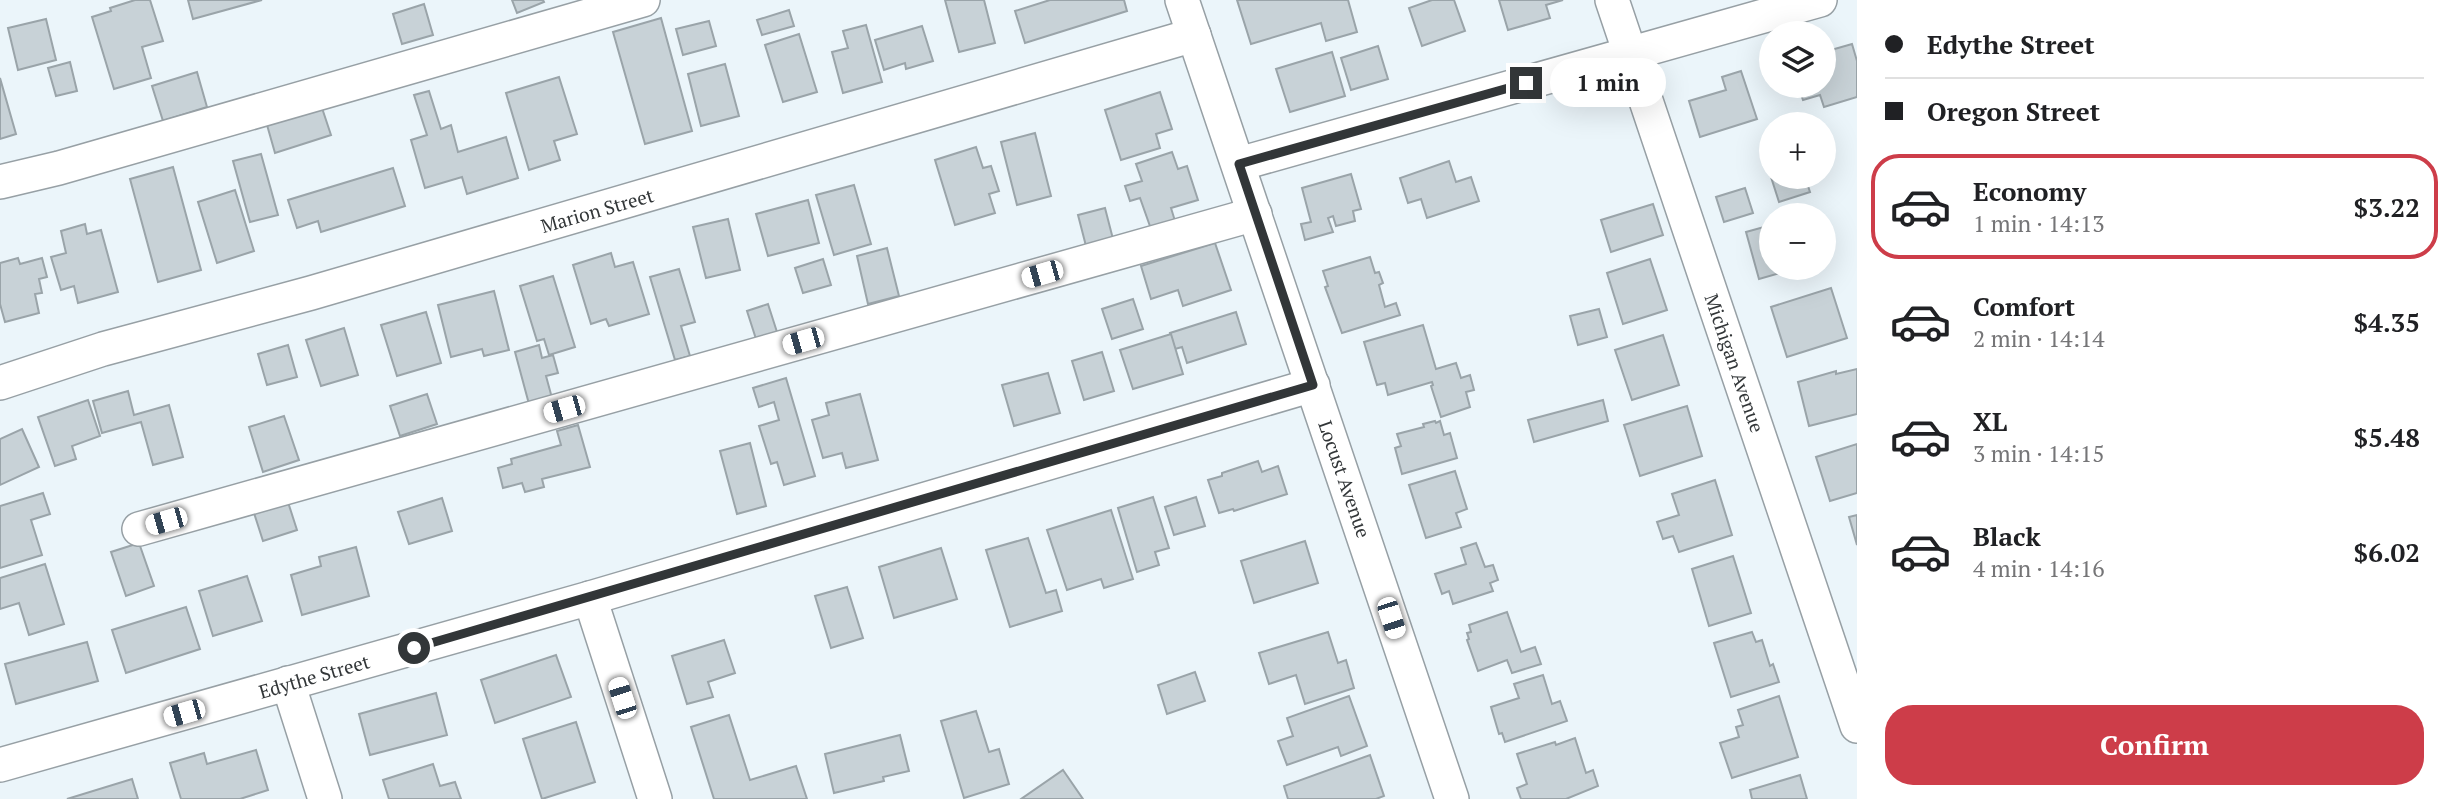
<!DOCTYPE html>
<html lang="en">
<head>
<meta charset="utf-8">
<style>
  body { margin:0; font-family:"PT Serif",serif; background:#f2f2f2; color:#202124; height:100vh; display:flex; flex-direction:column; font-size:26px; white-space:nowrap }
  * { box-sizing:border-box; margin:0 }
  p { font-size:23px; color:#757577 }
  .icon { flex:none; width:38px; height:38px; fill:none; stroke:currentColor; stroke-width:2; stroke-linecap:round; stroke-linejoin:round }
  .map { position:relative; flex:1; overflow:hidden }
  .drawer { display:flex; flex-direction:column; background:#fff; width:595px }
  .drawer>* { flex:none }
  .top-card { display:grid; align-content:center; height:154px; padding:0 28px; background:#fff }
  .controls { position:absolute; left:1759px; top:21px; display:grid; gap:14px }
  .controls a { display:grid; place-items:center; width:77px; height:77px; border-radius:50%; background:#fff; box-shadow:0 7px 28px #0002; font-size:35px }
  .end { position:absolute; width:32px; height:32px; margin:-16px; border:9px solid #323638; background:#fff; box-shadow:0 0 0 4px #fff }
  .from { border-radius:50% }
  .bubble { position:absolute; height:49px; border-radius:24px; background:#fff; box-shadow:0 7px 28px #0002; font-size:23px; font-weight:700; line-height:49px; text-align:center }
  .car { position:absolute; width:21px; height:42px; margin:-21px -10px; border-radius:9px; box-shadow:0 0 5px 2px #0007; background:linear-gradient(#fff 24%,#345 0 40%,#fff 0 76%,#345 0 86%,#fff 0) }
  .top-card b { display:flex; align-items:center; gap:24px; height:66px; font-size:26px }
  .top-card b+b { border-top:2px solid #e0e0e0 }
  .top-card i { width:18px; height:18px; background:#202124 }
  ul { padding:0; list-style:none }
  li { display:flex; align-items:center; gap:21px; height:105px; margin:0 14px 10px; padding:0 14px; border:4px solid transparent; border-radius:28px }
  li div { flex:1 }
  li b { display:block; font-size:26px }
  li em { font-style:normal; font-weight:700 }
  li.on { border-color:#cd3d49 }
  li>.icon { width:63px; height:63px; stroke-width:1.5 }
  .action { display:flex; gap:14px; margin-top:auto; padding:14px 28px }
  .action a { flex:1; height:80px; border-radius:28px; background:#cd3d49; color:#fff; font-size:28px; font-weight:700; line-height:80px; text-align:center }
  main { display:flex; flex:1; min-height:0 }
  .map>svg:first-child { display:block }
</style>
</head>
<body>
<main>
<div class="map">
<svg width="1857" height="799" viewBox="0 0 1857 799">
  <rect width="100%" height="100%" fill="#ebf5fa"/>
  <g fill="#c8d2d7" stroke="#9aa4a9" stroke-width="2">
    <path d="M135 0H150L163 41 142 47 151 78 114 89 92 17 111 11 110 8Z"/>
    <path d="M188 0H262L193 19Z"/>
    <path d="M512 0H543L544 2 517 13Z"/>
    <path d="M945 0H984L995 43 959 52Z"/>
    <path d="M1050 0H1124L1127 11 1025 43 1015 11Z"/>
    <path d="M1237 0H1348L1357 32 1326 41 1321 23 1251 44Z"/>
    <path d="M1432 0H1454L1465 31 1422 46 1409 8Z"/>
    <path d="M1499 0H1563L1546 5 1550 18 1508 30Z"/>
    <path d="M424 4 433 35 402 44 393 14Z"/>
    <path d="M789 10 794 26 762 35 757 20Z"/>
    <path d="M661 18 692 131 645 144 613 32Z"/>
    <path d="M46 19 56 60 18 70 8 28Z"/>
    <path d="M709 21 716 46 683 55 676 29Z"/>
    <path d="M866 25 882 82 843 93 832 52 848 48 843 31Z"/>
    <path d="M922 26 933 61 906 69 905 63 884 70 875 40Z"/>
    <path d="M799 34 817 92 783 102 765 45Z"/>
    <path d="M1852 44 1857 61V97L1824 107 1820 95 1803 100 1798 86H1824V52Z"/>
    <path d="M1378 46 1388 79 1351 90 1341 58Z"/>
    <path d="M1332 52 1345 96 1290 112 1276 69Z"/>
    <path d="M70 62 77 91 56 96 48 68Z"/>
    <path d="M725 64 739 116 701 126 688 74Z"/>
    <path d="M1741 71 1757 119 1700 137 1689 101 1726 90 1722 77Z"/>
    <path d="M197 72 207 107 163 121 152 86Z"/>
    <path d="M559 77 577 134 554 141 560 160 529 170 506 93Z"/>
    <path d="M0 78 16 134 0 139Z"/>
    <path d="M429 91 441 129 451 125 458 152 506 137 518 178 467 194 462 177 425 188 411 140 427 135 414 95Z"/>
    <path d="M1160 92 1172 129 1156 134 1160 148 1121 160 1105 110Z"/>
    <path d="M322 108 331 135 275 153 267 125Z"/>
    <path d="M1035 133 1051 196 1017 205 1001 142Z"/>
    <path d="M976 147 983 168 991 166 999 191 989 194 995 213 955 225 935 160Z"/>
    <path d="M1172 152 1178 169 1187 166 1198 200 1171 208 1175 221 1151 229 1140 198 1130 201 1125 186 1142 181 1136 164Z"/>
    <path d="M261 154 278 215 250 222 233 161Z"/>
    <path d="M1771 158V177L1765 160Z"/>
    <path d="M1449 161 1456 182 1471 177 1479 201 1427 218 1421 199 1408 203 1400 178Z"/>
    <path d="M173 167 201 270 158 282 130 179Z"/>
    <path d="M393 168 405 206 321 232 318 221 297 228 288 200Z"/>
    <path d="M1351 174 1361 209 1353 211 1355 221 1336 226 1333 216 1328 218 1333 232 1305 240 1301 224 1311 222 1302 188Z"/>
    <path d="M1771 177H1805L1810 192 1779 202Z"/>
    <path d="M854 185 871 244 834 255 816 195Z"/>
    <path d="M1745 188 1753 213 1724 222 1716 197Z"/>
    <path d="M235 190 254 251 217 263 198 202Z"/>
    <path d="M808 200 819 243 768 256 756 214Z"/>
    <path d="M1653 204 1663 235 1611 252 1601 220Z"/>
    <path d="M1105 208 1113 239 1086 246 1078 215Z"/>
    <path d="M728 219 740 270 706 278 693 227Z"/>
    <path d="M85 224 87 234 101 230 118 292 78 303 74 286 61 290 51 257 66 253 61 231Z"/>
    <path d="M1771 225V268H1797L1759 279 1746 232Z"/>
    <path d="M1215 243 1231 290 1183 306 1178 290 1151 299 1141 266Z"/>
    <path d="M887 248 899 296 868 304 857 256Z"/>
    <path d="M611 253 615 267 633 262 649 314 609 326 606 319 591 324 573 265Z"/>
    <path d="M1370 257 1375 273 1379 272 1383 283 1379 285 1385 307 1396 303 1400 315 1342 333 1325 287 1328 286 1323 271Z"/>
    <path d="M18 258 20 264 42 258 47 277 39 279 42 293 35 294 39 313 5 322 0 304V263Z"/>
    <path d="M823 259 831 285 803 293 795 268Z"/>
    <path d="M1650 259 1667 310 1623 324 1607 273Z"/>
    <path d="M679 269 695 322 681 326 690 356 675 360 650 277Z"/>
    <path d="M553 276 575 347 549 355 544 339 537 341 520 286Z"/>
    <path d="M1831 288 1847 338 1787 357 1771 307Z"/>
    <path d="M494 291 509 350 484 356 482 349 451 357 438 305Z"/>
    <path d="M1133 299 1143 329 1112 339 1102 309Z"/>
    <path d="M768 304 777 332 756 339 747 311Z"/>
    <path d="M1599 309 1607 337 1578 345 1570 316Z"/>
    <path d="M426 312 441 363 397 376 381 325Z"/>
    <path d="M1236 312 1246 344 1187 363 1182 347 1175 349 1170 333Z"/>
    <path d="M1423 325 1436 369 1456 363 1461 378 1470 375 1474 390 1466 392 1470 407 1441 417 1431 386 1433 385 1432 382 1388 395 1385 383 1377 385 1364 342Z"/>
    <path d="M344 328 358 375 321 386 306 340Z"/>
    <path d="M1171 334 1183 374 1133 389 1120 350Z"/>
    <path d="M1663 335 1679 385 1632 400 1615 350Z"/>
    <path d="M288 345 297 377 267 385 258 354Z"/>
    <path d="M539 345 542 358 553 355 558 373 546 376 552 398 529 404 515 352Z"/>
    <path d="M1102 352 1114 391 1084 400 1072 361Z"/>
    <path d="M1857 369V414L1809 426 1798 382 1836 371V374Z"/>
    <path d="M1048 373 1060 413 1014 426 1002 385Z"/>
    <path d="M786 378 815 476 784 485 777 462 771 464 759 426 779 420 774 402 759 407 753 388Z"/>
    <path d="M128 391 134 415 169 405 183 457 153 465 141 422 102 433 93 401Z"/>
    <path d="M427 394 437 424 400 436 390 406Z"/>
    <path d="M860 394 878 460 846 468 842 453 823 458 812 420 829 415 826 403Z"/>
    <path d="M88 400 100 436 72 446 76 459 55 466 38 417Z"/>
    <path d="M1603 400 1608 421 1534 442 1528 420Z"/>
    <path d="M1687 406 1702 456 1640 476 1624 425Z"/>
    <path d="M284 416 299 460 263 472 249 427Z"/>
    <path d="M1435 421 1436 423 1440 421 1444 435 1450 433 1457 458 1402 474 1395 448 1401 446 1397 434 1424 427 1423 424Z"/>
    <path d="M578 425 590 467 542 479 544 487 525 492 522 483 503 488 498 468 512 464 511 459 561 445 557 431Z"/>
    <path d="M22 429 39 467 0 485V439Z"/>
    <path d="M750 443 766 506 737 514 720 451Z"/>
    <path d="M1857 444V493L1830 501 1816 457Z"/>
    <path d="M1258 461 1262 472 1278 466 1287 494 1234 511 1233 509 1219 513 1208 480 1222 476V473Z"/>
    <path d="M1455 471 1467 509 1456 513 1461 527 1426 538 1409 485Z"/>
    <path d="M1715 480 1732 535 1679 552 1673 536 1663 539 1657 522 1679 515 1672 494Z"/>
    <path d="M43 493 50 514 31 520 42 555 0 568V506Z"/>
    <path d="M1153 497 1169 548 1155 552 1159 565 1137 572 1118 508Z"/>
    <path d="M1196 497 1205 526 1174 535 1165 507Z"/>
    <path d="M442 498 452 531 409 544 398 512Z"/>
    <path d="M287 499 297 530 263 541 253 510Z"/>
    <path d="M1111 510 1133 579 1104 588 1101 579 1067 590 1047 530Z"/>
    <path d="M1857 515V545L1849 517Z"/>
    <path d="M1028 538 1046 593 1056 590 1062 611 1010 627 986 550Z"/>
    <path d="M1305 541 1318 583 1254 603 1241 561Z"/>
    <path d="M139 543 154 586 126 596 111 552Z"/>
    <path d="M1476 543 1485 567 1493 565 1498 580 1490 583 1493 591 1453 604 1449 591 1442 594 1435 574 1466 564 1461 548Z"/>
    <path d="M356 547 369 596 302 615 291 575 321 566 319 557Z"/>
    <path d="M941 548 957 599 894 618 879 567Z"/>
    <path d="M1733 556 1751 613 1709 626 1692 569Z"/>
    <path d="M45 564 64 624 29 635 19 603 0 609V578Z"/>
    <path d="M247 576 262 621 213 636 199 591Z"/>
    <path d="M847 587 863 638 831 648 815 596Z"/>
    <path d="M186 607 200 649 126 673 112 630Z"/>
    <path d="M1507 612 1521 652 1535 647 1541 664 1512 673 1507 660 1478 671 1467 640 1469 639 1467 633 1471 632 1469 625Z"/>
    <path d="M1328 632 1338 663 1346 660 1354 688 1305 704 1296 675 1269 684 1259 653Z"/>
    <path d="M1752 632 1756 642 1762 640 1770 666 1773 664 1779 682 1731 697 1714 643Z"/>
    <path d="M724 640 735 673 708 682 713 697 687 704 672 656Z"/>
    <path d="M87 642 98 681 16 704 5 664Z"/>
    <path d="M556 655 571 697 495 723 481 680Z"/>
    <path d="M1195 672 1205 701 1167 714 1158 685Z"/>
    <path d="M1543 675 1552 704 1560 701 1567 721 1505 742 1502 733 1499 734 1491 707 1519 698 1514 684Z"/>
    <path d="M436 693 447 735 370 755 359 714Z"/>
    <path d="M1349 696 1367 746 1341 756 1338 747 1287 765 1278 741 1293 736 1287 718Z"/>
    <path d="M1779 696 1798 757 1732 778 1720 743 1739 737 1736 727 1743 725 1738 710Z"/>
    <path d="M976 711 989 752 999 749 1009 784 964 798 941 721Z"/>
    <path d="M729 715 750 780 796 766 807 799H714L691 727Z"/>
    <path d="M576 722 595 782 542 799 523 739Z"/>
    <path d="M900 735 909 771 883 777 884 781 834 793 825 754Z"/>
    <path d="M1575 738 1586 773 1593 770 1598 786 1566 799H1521L1517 788 1527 784 1517 754 1555 742 1556 745Z"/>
    <path d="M256 750 268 790 240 799H181L170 763 204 753 207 764Z"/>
    <path d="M1370 755 1384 796 1376 799H1288L1284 786Z"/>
    <path d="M433 764 440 786 455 782 461 799H389L383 780Z"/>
    <path d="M1063 770 1083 799H1021Z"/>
    <path d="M1800 775 1807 799H1752L1750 790Z"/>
    <path d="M132 779 138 799H67Z"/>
  </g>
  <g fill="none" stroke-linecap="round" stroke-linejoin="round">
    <defs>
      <g id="minor">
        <path d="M1182 0 1452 799"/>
        <path d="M1612 0 1857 726"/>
        <path d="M1239 164 1820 0"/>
        <path d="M0 182 59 168 643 0"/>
        <path d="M0 383 103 349 311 293 1194 35"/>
        <path d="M139 529 1255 214"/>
        <path d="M590 598 655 799"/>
        <path d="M288 683 325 799"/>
        <path d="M0 765 590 598 1313 385"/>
      </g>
    </defs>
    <use href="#minor" stroke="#97a0a5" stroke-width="36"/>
    <use href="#minor" stroke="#fff" stroke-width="33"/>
  </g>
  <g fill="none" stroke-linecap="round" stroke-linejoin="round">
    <path stroke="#323638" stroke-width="9" d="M414 648 1313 385 1239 164 1526 83"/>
  </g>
  <g text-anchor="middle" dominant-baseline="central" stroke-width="5" stroke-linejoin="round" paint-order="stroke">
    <g font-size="19" fill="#323638" stroke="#fff">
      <text transform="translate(597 210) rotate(-16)">Marion Street</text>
      <text transform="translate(1735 363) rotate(71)">Michigan Avenue</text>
      <text transform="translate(1345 479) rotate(71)">Locust Avenue</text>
      <text transform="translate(314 676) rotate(-16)">Edythe Street</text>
    </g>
  </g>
</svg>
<div class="controls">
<a><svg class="icon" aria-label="layers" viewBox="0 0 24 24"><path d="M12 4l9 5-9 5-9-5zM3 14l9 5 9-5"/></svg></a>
<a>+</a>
<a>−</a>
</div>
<i class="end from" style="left:414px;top:648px"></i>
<i class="end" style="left:1526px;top:83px"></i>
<div class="bubble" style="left:1550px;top:58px;width:116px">1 min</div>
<i class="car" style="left:1042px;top:274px;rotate:254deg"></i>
<i class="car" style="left:803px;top:341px;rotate:254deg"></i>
<i class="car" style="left:564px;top:409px;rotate:254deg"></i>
<i class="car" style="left:166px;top:521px;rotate:254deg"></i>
<i class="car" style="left:1391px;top:618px;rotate:162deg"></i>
<i class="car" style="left:622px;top:698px;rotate:342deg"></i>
<i class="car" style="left:184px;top:713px;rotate:254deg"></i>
</div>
<section class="drawer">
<div class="top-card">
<b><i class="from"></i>Edythe Street</b>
<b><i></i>Oregon Street</b>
</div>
<ul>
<li class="on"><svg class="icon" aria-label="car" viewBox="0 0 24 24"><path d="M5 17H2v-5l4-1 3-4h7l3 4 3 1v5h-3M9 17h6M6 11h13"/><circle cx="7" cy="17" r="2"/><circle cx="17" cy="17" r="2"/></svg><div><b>Economy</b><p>1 min · 14:13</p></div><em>$3.22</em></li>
<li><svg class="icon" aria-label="car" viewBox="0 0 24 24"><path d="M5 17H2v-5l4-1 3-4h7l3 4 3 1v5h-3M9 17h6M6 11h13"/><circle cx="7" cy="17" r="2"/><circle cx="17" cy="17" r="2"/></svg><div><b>Comfort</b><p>2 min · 14:14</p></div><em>$4.35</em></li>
<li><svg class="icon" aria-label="car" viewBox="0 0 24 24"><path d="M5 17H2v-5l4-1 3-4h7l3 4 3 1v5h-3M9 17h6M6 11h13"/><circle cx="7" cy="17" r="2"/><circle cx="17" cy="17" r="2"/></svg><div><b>XL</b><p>3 min · 14:15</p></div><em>$5.48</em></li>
<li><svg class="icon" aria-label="car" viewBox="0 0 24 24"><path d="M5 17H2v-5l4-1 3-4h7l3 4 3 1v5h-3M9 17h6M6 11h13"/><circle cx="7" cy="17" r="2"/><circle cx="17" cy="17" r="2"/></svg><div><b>Black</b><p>4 min · 14:16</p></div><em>$6.02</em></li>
</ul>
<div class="action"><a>Confirm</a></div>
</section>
</main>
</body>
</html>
